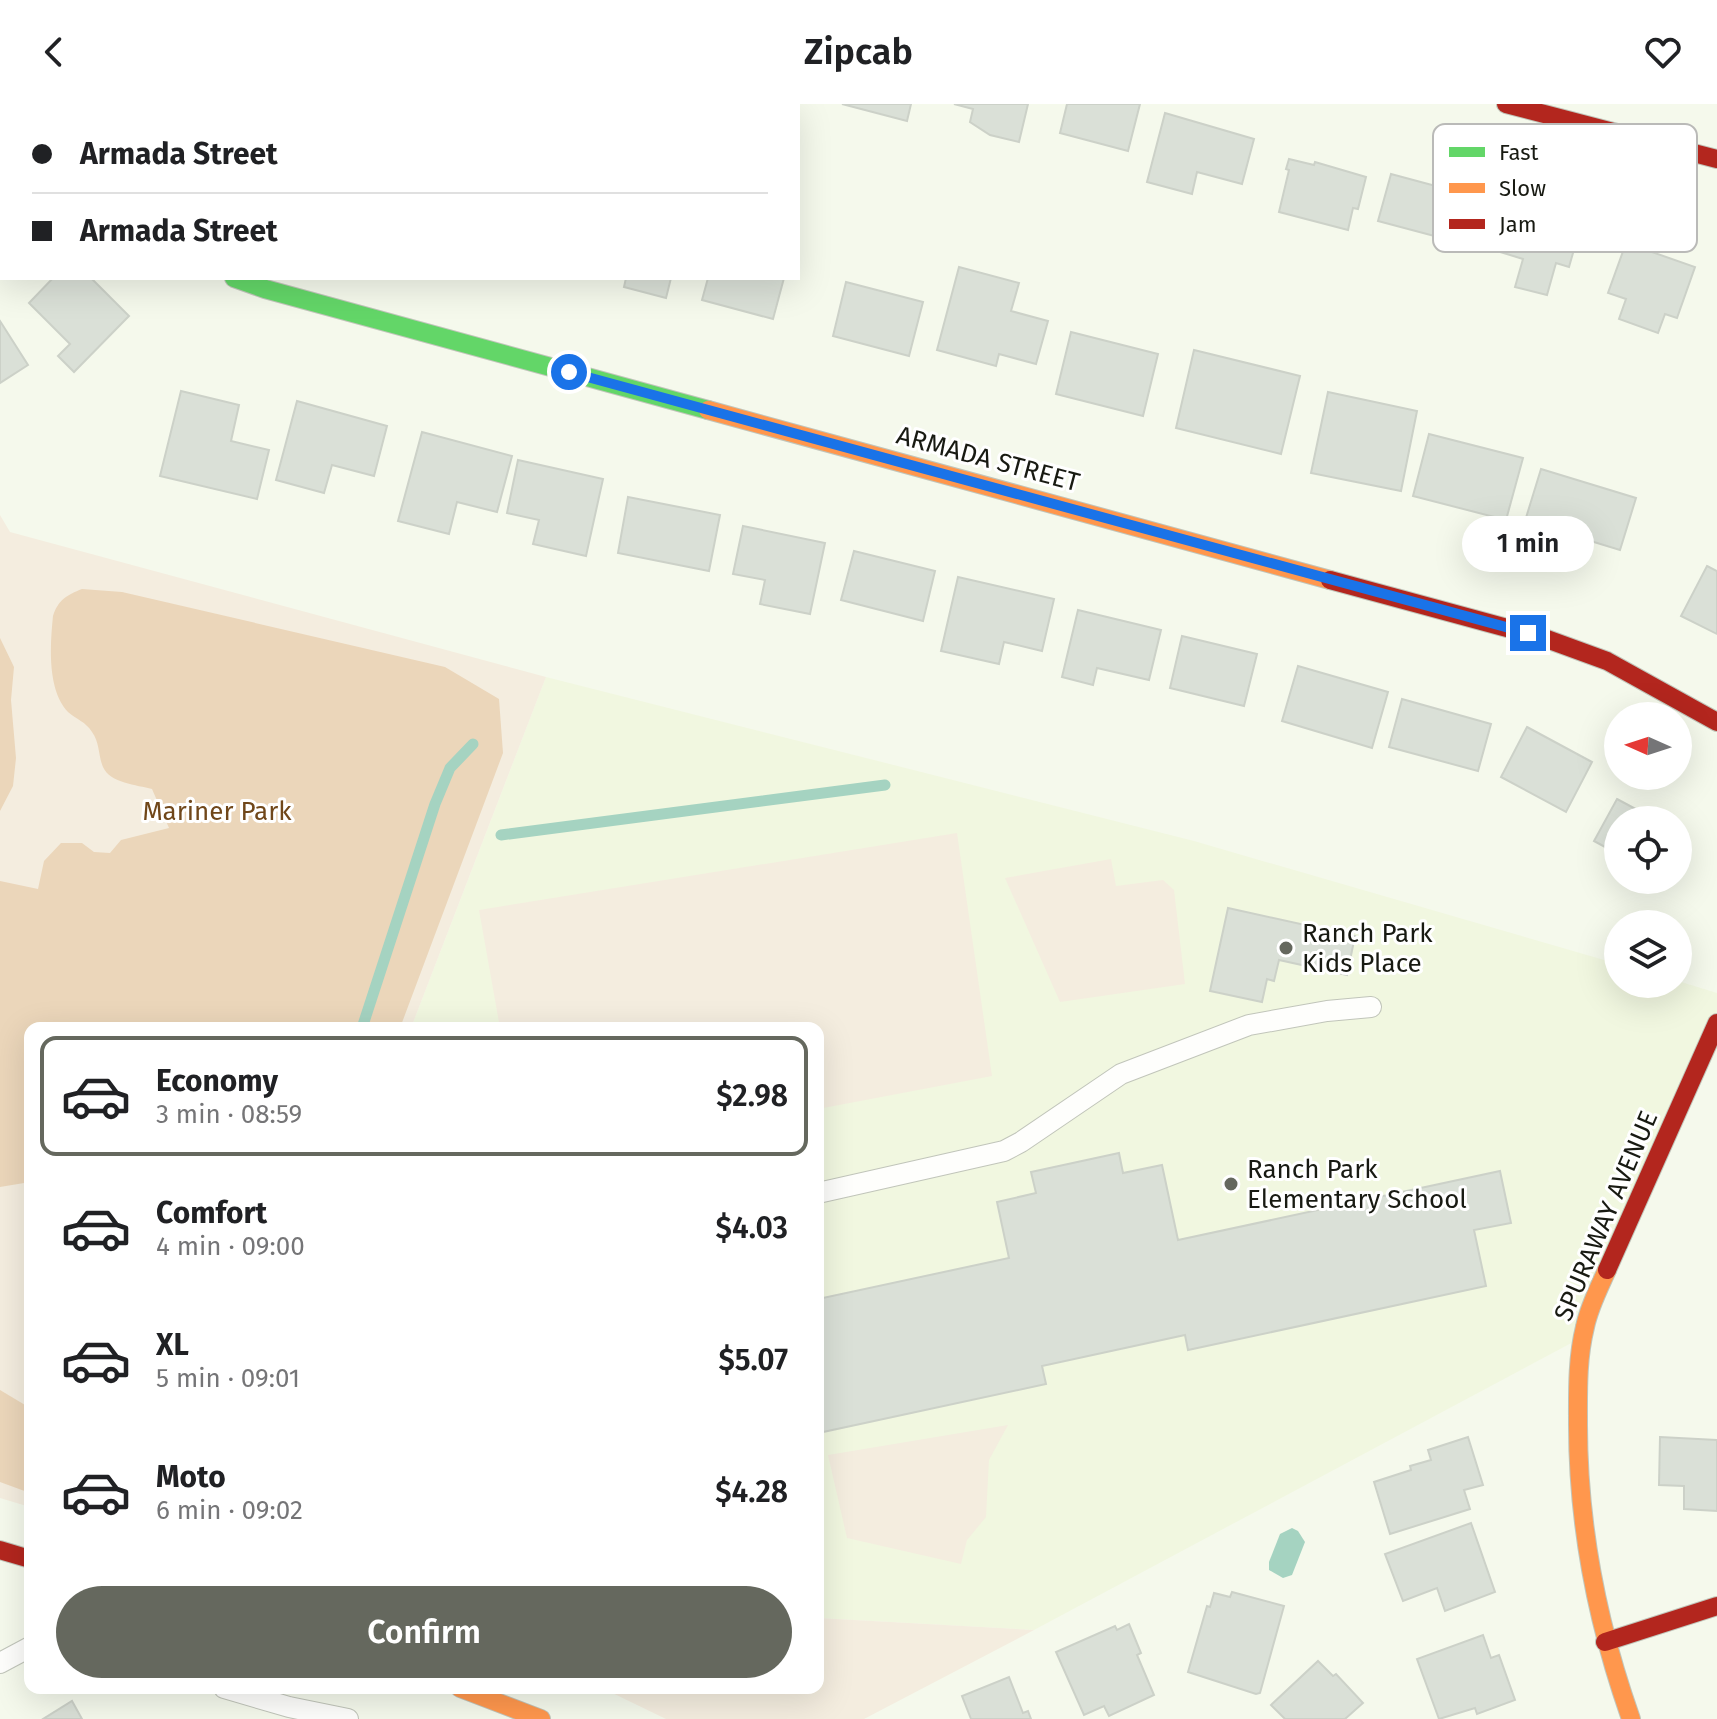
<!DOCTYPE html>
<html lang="en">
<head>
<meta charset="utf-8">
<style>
  body { margin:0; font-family:"Fira Sans",sans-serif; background:#f2f2f2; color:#202124; height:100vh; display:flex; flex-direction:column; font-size:30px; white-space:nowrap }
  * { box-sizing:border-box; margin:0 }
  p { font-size:26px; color:#757577 }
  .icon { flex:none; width:44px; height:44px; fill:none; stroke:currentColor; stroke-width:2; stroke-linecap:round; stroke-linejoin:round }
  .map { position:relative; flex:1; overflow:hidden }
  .side { position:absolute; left:24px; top:918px; width:800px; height:672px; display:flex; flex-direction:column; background:#fff; border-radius:16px; box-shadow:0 8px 32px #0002 }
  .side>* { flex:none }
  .banner { position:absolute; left:0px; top:0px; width:800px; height:176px; box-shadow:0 8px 32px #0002; display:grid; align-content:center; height:176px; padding:0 32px; background:#fff }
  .needle { width:52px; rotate:273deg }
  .buttons { position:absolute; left:1604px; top:598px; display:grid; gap:16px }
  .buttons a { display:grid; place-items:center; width:88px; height:88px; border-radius:50%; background:#fff; box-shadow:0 8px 32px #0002; font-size:40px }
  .end { position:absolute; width:36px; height:36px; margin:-18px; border:10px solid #1a73e8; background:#fff; box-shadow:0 0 0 4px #fff }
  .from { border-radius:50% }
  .bubble { position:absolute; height:56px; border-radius:28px; background:#fff; box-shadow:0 8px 32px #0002; font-size:26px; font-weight:600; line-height:56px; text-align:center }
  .banner b { display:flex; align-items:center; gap:28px; height:76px; font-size:30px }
  .banner b+b { border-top:2px solid #e0e0e0 }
  .banner i { width:20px; height:20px; background:#202124 }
  ul { padding:14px 0 0; list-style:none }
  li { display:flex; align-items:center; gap:24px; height:120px; margin:0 16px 12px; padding:0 16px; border:4px solid transparent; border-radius:16px }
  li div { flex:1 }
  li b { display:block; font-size:30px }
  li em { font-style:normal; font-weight:600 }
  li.on { border-color:#65685e }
  li>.icon { width:72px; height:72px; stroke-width:1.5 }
  .action { display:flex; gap:16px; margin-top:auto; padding:16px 32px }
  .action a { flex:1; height:92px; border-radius:48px; background:#65685e; color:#fff; font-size:32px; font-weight:600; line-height:92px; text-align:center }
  header { display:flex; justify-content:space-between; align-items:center; height:104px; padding:0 32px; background:#fff; font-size:36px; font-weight:600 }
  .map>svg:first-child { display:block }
</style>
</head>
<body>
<header><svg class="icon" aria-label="back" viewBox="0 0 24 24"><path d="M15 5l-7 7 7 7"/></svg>Zipcab<svg class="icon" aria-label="heart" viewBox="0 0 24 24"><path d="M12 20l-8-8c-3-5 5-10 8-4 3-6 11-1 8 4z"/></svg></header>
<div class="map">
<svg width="1717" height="1615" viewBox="0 0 1717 1615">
  <rect width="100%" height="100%" fill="#f5f9ec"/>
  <path fill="#f1f7e0" d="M546 573 1194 737 1618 860V880H1678V877L1717 889V908L1577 1236 1034 1526 818 1514V924H411Z"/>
  <g fill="#f4eddf">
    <path d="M0 411 10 428 546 573 411 924H30V1403L0 1394Z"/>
    <path d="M957 729 992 972 818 1005V924H500L479 806Z"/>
    <path d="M1111 755 1116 782 1163 776 1174 786 1185 880 1060 898 1005 774Z"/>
    <path d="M1008 1321 989 1356 986 1413 967 1436 961 1460 847 1434 828 1351Z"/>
    <path d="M818 1514 1034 1526 864 1615H666L602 1584H818Z"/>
  </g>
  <g fill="#ebd6ba">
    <path d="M82 485 122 488 445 563 499 595 503 649 400 924H30V1078L0 1083V777L38 785 44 757 61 739H82L94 748 110 749 121 736 169 724 152 685C137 681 110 679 103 663 98 651 100 639 92 628 86 618 76 615 68 608 47 586 50 541 53 512 58 496 67 491 82 485Z"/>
    <path d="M0 534 14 563 11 596 16 654 13 682 0 707Z"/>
    <path d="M0 1286 30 1304V1389L0 1378Z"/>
  </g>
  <path fill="#a5d3c1" d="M1292 1424 1298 1427 1305 1438 1292 1471 1283 1474 1269 1466V1458L1280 1430Z"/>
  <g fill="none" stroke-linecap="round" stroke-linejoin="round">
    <g stroke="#a5d3c1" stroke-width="11">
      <path d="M501 731 885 681"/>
      <path d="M362 924 435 700 450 664 473 640"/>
    </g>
  </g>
  <g fill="#dae0d7" stroke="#ccd1c8" stroke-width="2">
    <path d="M196 0H265L267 2H194Z"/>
    <path d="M842 0H911L907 17Z"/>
    <path d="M954 0H1028L1019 38 990 31 970 18 973 5Z"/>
    <path d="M1067 0H1140L1128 47 1060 29Z"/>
    <path d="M1165 9 1254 35 1242 80 1197 68 1192 90 1147 78Z"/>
    <path d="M1289 55 1314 61 1315 58 1366 73 1358 105 1353 104 1348 126 1279 108 1289 66 1286 65Z"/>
    <path d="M1391 70 1484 95 1472 142 1378 117Z"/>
    <path d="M1511 94 1583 114 1569 163 1556 159 1547 191 1515 183 1523 155 1497 147Z"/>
    <path d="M1626 139 1695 163 1677 214 1665 210 1658 229 1619 215 1626 195 1608 189Z"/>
    <path d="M959 163 1019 179 1011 207 1048 217 1036 260 999 250 996 262 937 246Z"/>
    <path d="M53 174H91L129 212 74 268 58 252 70 240 29 199Z"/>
    <path d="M626 174H671L666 194 624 183Z"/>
    <path d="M708 174H784L773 215 702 196Z"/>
    <path d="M846 178 923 198 909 252 833 232Z"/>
    <path d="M0 217 28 261 0 279Z"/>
    <path d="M1071 228 1158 250 1143 312 1056 290Z"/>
    <path d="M1194 246 1300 272 1281 350 1176 324Z"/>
    <path d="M181 287 239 301 231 337 269 346 257 395 160 372Z"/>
    <path d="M1328 288 1417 307 1401 387 1311 369Z"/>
    <path d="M297 297 387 322 374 372 332 361 324 389 276 376Z"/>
    <path d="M422 328 512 352 497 408 457 398 449 430 398 417Z"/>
    <path d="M1429 330 1523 354 1506 416 1413 392Z"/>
    <path d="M518 356 603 375 586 452 533 440 539 416 507 409Z"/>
    <path d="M1541 365 1636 394 1620 446 1525 417Z"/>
    <path d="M628 393 720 411 709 467 618 449Z"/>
    <path d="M743 422 825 439 810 510 760 500 765 476 733 470Z"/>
    <path d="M854 447 935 467 923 517 841 496Z"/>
    <path d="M1707 462 1717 467V530L1681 512Z"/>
    <path d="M958 473 1054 495 1042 547 1004 538 999 560 941 547Z"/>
    <path d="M1078 506 1161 526 1149 576 1097 564 1093 581 1062 573Z"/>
    <path d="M1182 532 1257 550 1244 602 1170 584Z"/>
    <path d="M1298 562 1388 588 1372 644 1282 617Z"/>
    <path d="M1402 595 1491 620 1478 667 1389 643Z"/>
    <path d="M1527 623 1592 658 1566 708 1501 673Z"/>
    <path d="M1617 695 1656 716H1618V750L1594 737Z"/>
    <path d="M1228 804 1355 832 1347 871 1279 856 1274 877 1267 875 1262 898 1210 887Z"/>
    <path d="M1119 1049 1123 1069 1162 1061 1178 1136 1500 1067 1511 1119 1474 1126 1486 1182 1188 1246 1185 1231 1042 1262 1046 1280 823 1328 818 1305V1195L1009 1154 997 1098 1036 1089 1031 1068Z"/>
    <path d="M1468 1333 1483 1381 1464 1386 1470 1405 1390 1430 1374 1378 1411 1366 1410 1362 1431 1356 1428 1346Z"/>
    <path d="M1660 1333 1717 1336V1407L1684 1405V1382L1659 1381Z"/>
    <path d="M1471 1419 1495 1488 1445 1507 1437 1484 1403 1497 1385 1450Z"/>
    <path d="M1232 1488 1284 1502 1260 1589 1256 1590 1188 1568 1207 1502 1210 1503 1214 1489 1230 1493Z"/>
    <path d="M1129 1520 1141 1549 1137 1551 1154 1591 1109 1612 1104 1602 1084 1611 1056 1548 1115 1522 1117 1526Z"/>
    <path d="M1483 1531 1491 1554 1499 1551 1515 1596 1477 1610 1475 1604 1439 1615 1417 1555Z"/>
    <path d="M1318 1557 1333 1572 1336 1570 1363 1599 1345 1615H1285L1271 1601Z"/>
    <path d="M1009 1573 1023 1609 1028 1607 1031 1615H971L962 1592Z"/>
    <path d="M72 1597 82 1615H43Z"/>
  </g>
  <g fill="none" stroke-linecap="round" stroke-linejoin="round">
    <defs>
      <g id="lane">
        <path d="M818 1089 1004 1047 1021 1038 1121 970 1249 921 1327 907 1371 903"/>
        <path d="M0 1559 30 1543"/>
        <path d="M224 1584 289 1603 348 1615"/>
      </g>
      <g id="street">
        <path d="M66 2 68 0"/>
        <path d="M0 62 2 60"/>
      </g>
      <path id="fast" d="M234 174 265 185 708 306"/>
      <g id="slow">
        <path d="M708 306 1330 476"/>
        <path d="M1607 1166C1599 1184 1589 1203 1585 1223 1577 1255 1578 1288 1578 1321 1578 1423 1597 1519 1631 1615"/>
        <path d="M460 1584 541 1615"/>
      </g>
      <g id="jam">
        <path d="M1506 0 1717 55"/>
        <path d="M1330 476 1544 534 1607 557 1717 618"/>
        <path d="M1607 1166 1717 919"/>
        <path d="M0 1446 30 1455"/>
        <path d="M1605 1538 1717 1502"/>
      </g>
    </defs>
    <use href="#lane" stroke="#c1c5ba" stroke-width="22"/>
    <use href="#street" stroke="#c1c5ba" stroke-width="42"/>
    <use href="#fast" stroke="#c1c5ba" stroke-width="20"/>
    <use href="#slow" stroke="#c1c5ba" stroke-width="20"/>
    <use href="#jam" stroke="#c1c5ba" stroke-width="20"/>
    <use href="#lane" stroke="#fefefc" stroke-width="20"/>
    <use href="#street" stroke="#fefefc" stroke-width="40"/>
    <use href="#fast" stroke="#63d668" stroke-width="18"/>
    <use href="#slow" stroke="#ff974d" stroke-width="18"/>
    <use href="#jam" stroke="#b3261e" stroke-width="18"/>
  </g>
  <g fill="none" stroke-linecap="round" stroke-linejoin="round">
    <path stroke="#1a73e8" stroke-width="10" d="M569 268 1528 529"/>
  </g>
  <g fill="#65685e" stroke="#fff" stroke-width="3">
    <circle cx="1286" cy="844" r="8"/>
    <circle cx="1231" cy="1080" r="8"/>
  </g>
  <g text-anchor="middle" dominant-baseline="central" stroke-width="6" stroke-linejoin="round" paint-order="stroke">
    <g font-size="26" fill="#181a12" stroke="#fff">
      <text transform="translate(988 355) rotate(15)">ARMADA STREET</text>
      <text transform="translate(1606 1112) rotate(-67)">SPURAWAY AVENUE</text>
    </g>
    <g font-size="26" fill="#70471a" stroke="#fff">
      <text x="217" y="707">Mariner Park</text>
    </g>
    <g font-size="26" fill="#181a12" stroke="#fff" text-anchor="start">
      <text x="1302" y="829">Ranch Park<tspan x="1302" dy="30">Kids Place</tspan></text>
      <text x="1247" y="1065">Ranch Park<tspan x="1247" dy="30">Elementary School</tspan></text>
    </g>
  </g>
  <rect x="1433" y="20" width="264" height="128" rx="12" fill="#fff" stroke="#babab8" stroke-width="2"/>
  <rect x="1449" y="43" width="36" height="10" fill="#63d668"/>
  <rect x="1449" y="79" width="36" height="10" fill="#ff974d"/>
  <rect x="1449" y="115" width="36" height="10" fill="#b3261e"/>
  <g font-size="22" fill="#181a12">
    <text x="1499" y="56">Fast</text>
    <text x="1499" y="92">Slow</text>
    <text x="1499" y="128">Jam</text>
  </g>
</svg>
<div class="buttons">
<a><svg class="needle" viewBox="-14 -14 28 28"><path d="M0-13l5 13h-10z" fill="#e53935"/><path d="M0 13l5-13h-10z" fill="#757577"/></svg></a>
<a><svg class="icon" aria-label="locate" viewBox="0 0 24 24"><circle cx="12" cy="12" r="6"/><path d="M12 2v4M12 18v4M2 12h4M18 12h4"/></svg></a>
<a><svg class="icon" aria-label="layers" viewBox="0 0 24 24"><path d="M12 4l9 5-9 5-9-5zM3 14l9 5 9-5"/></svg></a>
</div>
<i class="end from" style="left:569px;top:268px"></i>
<i class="end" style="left:1528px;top:529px"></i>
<div class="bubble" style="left:1462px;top:412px;width:132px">1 min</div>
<div class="banner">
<b><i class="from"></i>Armada Street</b>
<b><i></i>Armada Street</b>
</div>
<section class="side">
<ul>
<li class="on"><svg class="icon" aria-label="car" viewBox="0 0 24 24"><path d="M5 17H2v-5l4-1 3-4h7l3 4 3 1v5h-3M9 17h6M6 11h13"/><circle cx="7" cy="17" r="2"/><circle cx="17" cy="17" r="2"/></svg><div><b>Economy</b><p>3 min · 08:59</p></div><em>$2.98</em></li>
<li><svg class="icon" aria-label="car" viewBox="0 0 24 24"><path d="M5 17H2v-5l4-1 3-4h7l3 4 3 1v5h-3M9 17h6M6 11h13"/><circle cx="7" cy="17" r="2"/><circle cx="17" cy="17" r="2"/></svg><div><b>Comfort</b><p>4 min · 09:00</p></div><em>$4.03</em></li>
<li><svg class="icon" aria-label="car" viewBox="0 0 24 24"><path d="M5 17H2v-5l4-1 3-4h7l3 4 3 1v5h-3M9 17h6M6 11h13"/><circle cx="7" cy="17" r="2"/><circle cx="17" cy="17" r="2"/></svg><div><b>XL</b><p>5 min · 09:01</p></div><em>$5.07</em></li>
<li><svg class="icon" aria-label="car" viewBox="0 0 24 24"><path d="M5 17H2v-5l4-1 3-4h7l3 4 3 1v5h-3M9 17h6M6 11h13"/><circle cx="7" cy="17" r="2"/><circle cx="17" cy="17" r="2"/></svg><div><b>Moto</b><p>6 min · 09:02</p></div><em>$4.28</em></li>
</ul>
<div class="action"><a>Confirm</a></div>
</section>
</div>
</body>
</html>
